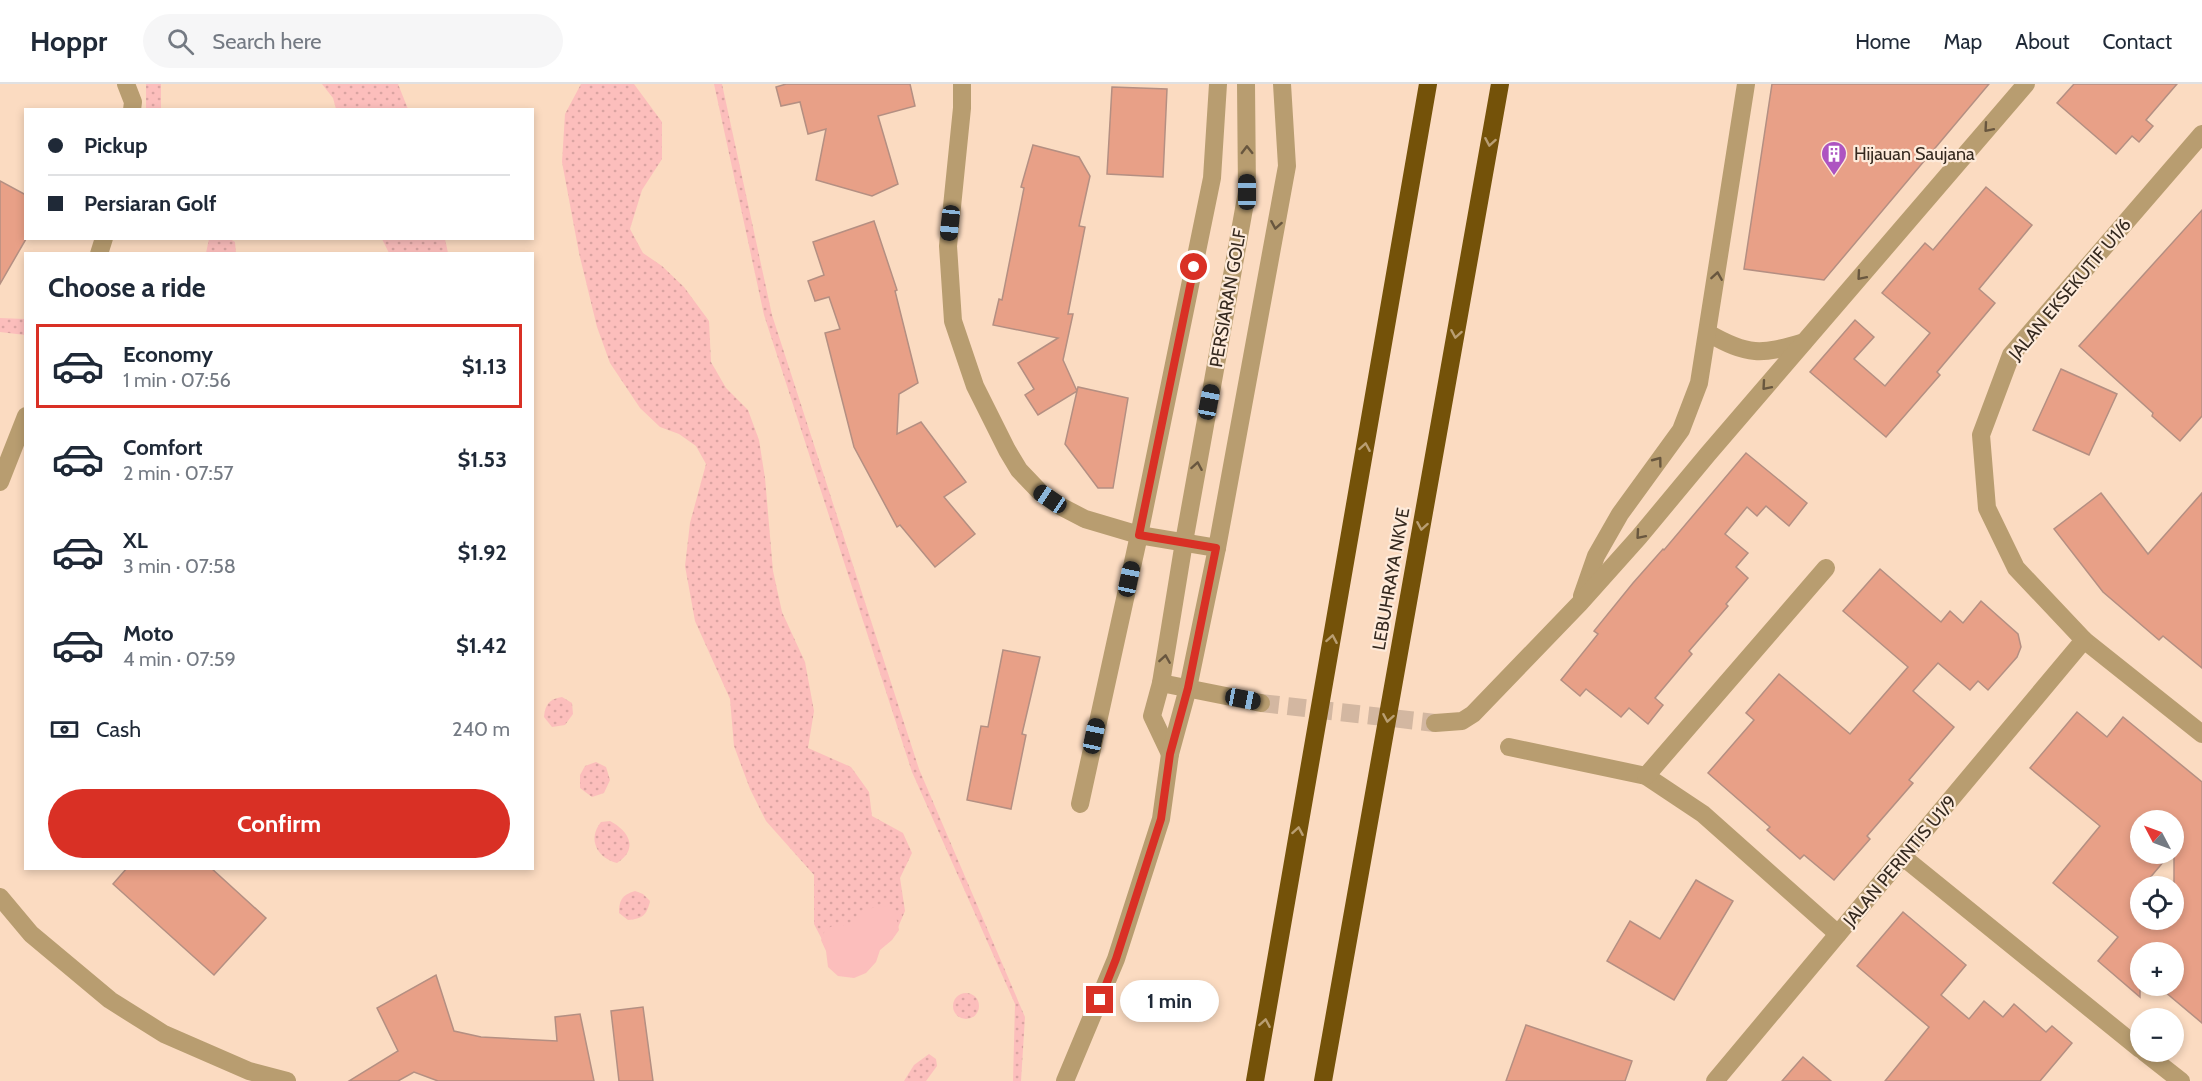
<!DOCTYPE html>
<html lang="en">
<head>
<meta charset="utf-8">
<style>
  body { margin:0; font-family:Cabin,sans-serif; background:#f6f6f7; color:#1f2937; height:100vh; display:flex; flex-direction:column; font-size:22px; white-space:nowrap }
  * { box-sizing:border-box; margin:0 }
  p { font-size:20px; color:#747a83 }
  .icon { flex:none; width:33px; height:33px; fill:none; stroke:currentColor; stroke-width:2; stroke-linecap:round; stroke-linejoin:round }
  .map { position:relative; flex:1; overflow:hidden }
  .details { position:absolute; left:24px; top:168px; width:510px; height:618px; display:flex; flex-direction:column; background:#fff; border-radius:0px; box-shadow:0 3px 9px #0003 }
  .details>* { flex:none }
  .hud { position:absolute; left:24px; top:24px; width:510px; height:132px; border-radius:0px; box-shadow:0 3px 9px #0003; display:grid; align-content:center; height:132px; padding:0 24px; background:#fff }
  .needle { width:39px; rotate:311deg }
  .tools { position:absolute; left:2130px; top:726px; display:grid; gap:12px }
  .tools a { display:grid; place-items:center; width:54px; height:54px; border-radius:50%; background:#fff; box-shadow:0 3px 9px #0003; font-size:30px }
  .end { position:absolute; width:27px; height:27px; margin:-14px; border:8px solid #d93025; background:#fff; box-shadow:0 0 0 3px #fff }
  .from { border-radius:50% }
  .bubble { position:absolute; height:42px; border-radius:21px; background:#fff; box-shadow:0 3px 9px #0003; font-size:20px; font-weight:800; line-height:42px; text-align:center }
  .car { position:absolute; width:18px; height:36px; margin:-18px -9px; border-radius:8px; box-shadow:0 0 4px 2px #0007; background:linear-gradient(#222 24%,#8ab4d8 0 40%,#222 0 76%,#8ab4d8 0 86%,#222 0) }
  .hud b { display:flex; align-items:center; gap:21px; height:57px; font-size:22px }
  .hud b+b { border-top:2px solid #e0e1e3 }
  .hud i { width:15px; height:15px; background:#1f2937 }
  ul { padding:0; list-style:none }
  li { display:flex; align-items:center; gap:18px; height:84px; margin:0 12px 9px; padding:0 12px; border:3px solid transparent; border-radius:0px }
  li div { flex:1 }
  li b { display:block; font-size:22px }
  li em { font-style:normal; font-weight:800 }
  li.current { border-color:#d93025 }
  li>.icon { width:54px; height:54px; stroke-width:1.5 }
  h2 { padding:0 24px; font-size:27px; line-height:72px }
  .pay { display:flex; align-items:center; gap:15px; height:66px; padding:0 24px; font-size:22px }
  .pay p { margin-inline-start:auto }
  .cta { display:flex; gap:12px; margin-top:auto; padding:12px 24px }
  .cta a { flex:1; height:69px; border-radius:36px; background:#d93025; color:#fff; font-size:24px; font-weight:800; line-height:69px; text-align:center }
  header { display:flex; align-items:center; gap:36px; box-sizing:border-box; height:84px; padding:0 30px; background:#fff; border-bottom:2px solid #e0e1e3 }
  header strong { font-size:28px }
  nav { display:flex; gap:33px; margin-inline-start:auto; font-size:21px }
  .search { width:420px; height:54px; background:#f6f6f7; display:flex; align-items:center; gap:15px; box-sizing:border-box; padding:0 21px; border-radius:33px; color:#747a83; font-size:22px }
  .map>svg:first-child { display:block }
</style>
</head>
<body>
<header>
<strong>Hoppr</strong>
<div class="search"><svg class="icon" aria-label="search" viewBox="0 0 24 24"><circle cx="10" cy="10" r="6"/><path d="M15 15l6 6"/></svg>Search here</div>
<nav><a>Home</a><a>Map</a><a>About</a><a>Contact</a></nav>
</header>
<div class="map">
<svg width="2202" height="997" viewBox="0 0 2202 997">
  <defs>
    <pattern id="grass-dots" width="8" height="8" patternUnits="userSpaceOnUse" patternTransform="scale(1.5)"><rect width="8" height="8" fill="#fcbebc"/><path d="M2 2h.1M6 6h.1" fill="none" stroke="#d9a3a1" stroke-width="1.8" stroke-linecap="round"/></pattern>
  </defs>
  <rect width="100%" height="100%" fill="#fbdbc1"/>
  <g fill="url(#grass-dots)">
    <rect x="146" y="0" width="15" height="25"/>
    <path d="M322 0H398L408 25H336L333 14Z"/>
    <path d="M581 0H634L662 38V75L642 106 630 145 643 169 662 182 684 203 709 237 711 278 726 304 748 326 759 356 765 394 773 487 782 528 805 578 814 627 808 664 851 683 869 708 872 732 903 749 912 769 900 794 905 827 896 848 831 873 814 840V791L766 737 750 705 734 662 730 615 695 537 685 482 690 439 706 380 696 362 679 350 660 343 640 324 610 279 597 243 579 169 562 78 565 30Z"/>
    <path d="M714 0H722L772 231 919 685 1025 933 1021 997H1013L1015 920 912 688 764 231Z"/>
    <path d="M209 155H230L235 158 236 169H206Z"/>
    <path d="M382 155H445L448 169H389Z"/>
    <path d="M0 234 25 235V251L0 248Z"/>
    <path d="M562 613 572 619 573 630 565 641 552 643 544 633C545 621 549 615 562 613Z"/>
    <path d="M596 678 606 683 610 696 604 709 592 713 580 704V691L585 682Z"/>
    <path d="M610 737C629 747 639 765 617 779 597 774 587 755 601 738Z"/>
    <path d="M635 807 643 810 650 817C647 831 642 835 628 836L619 829C619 816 622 811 635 807Z"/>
    <circle cx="966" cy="922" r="13"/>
    <path d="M929 970 936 975 937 982 926 997H904L914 981Z"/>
  </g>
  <path fill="#fcbebc" d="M882 821C894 827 897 833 899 846L892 856 880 866 876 878 866 889 854 894 838 892 828 883 826 867 821 856 825 846 836 840 848 842 869 825Z"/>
  <g fill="#e8a087" stroke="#b48f82" stroke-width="1.5" fill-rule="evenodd">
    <path d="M786 0H910L915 22 878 32 898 100 872 112 816 96 826 45 808 50 800 18 781 22 776 3Z"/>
    <path d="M1772 0H1989L1824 196 1744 185Z"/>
    <path d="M2074 0H2177L2146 36 2153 42 2139 58 2132 52 2116 70 2057 19Z"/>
    <path d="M1112 3 1167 5 1163 93 1107 90Z"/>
    <path d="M1033 61 1079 73 1090 92 1079 142 1085 143 1068 230H1073L1063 276 1077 307 1078 303 1128 314 1113 404H1098L1065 360 1077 307 1038 331 1025 311 1034 305 1018 279 1058 254 993 241 999 215 1002 216 1024 104 1021 103Z"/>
    <path d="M0 97 26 111V155L0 200Z"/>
    <path d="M1986 103 2032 141 1979 205 1995 219 1937 288 1940 291 1886 353 1810 288 1855 236 1874 253 1854 275 1885 302 1930 249 1882 209 1925 159 1933 166Z"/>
    <path d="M2202 126V332L2180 357 2152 332 2153 329 2079 262Z"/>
    <path d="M874 137 897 206 895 207 918 299 899 310 897 350 921 338 966 398 944 413 975 450 935 483 900 441 897 443 854 363 825 249 840 245 829 213 815 217 808 197 824 191 813 158Z"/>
    <path d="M2061 285 2117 310 2089 371 2033 346Z"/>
    <path d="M1746 369 1807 419 1789 442 1766 422 1757 432 1747 423 1725 450 1748 469 1736 483 1748 494 1726 520 1728 522 1689 567 1692 570 1655 614 1663 621 1648 640 1629 624 1621 633 1586 605 1580 612 1561 596 1598 550 1594 547 1633 499 1663 465 1664 466Z"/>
    <path d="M2101 409 2148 470 2202 409V584L2163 552 2159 556 2103 508 2054 445Z"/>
    <path d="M1880 485 1941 538 1950 527 1963 539 1981 517 2018 550 2021 563 2017 573 1988 606 1978 597 1970 606 1938 579 1913 607 1954 643 1909 696 1913 699 1867 752 1870 755 1834 796 1804 771 1800 775 1767 746 1770 743 1708 689 1754 636 1746 629 1779 590 1850 650 1908 583 1843 527Z"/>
    <path d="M1003 566 1040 573 1022 650 1026 651 1011 725 967 716 981 642 988 643Z"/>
    <path d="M2077 628 2107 653 2123 633 2202 698V939L2158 902H2174V868H2140V913L2098 877 2118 853 2053 799 2100 742 2030 684ZM2140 736H2174V836H2140V802H2143L2170 770H2140Z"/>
    <path d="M127 784H211L266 834 214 891 113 800Z"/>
    <path d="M1696 796 1733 817 1674 916 1607 877 1630 837 1660 855Z"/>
    <path d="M1903 828 1966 881 1941 911 1969 935 1984 917 2003 933 2014 920 2046 948 2052 942 2072 959 2040 997H1885L1929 943 1857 882Z"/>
    <path d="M436 891 454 947 481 953 557 957 555 933 580 930 594 997H438L414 988 398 997H349L398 967 377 924Z"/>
    <path d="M643 923 653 997H619L611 927Z"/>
    <path d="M1526 941 1632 977 1625 997H1506Z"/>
    <path d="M1803 973 1831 997H1782Z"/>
  </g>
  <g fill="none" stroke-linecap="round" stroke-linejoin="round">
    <path stroke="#d3b7a1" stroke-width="18" stroke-dasharray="18 9" stroke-linecap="butt" d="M1261 619 1435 639"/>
    <g stroke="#b89d70" stroke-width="18">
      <path d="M126 0 133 18 132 26"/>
      <path d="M962 0V24L948 162 953 237 975 302 1007 366 1019 386 1040 408 1060 422 1085 435 1139 451 1217 464"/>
      <path d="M2202 50 2011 271 1981 351 1987 424 2016 484 2084 556 2202 650"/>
      <path d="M99 170 104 154"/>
      <path d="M1708 249C1748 272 1761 271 1804 258"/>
      <path d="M0 398 26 332"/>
      <path d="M1582 512 1596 472 1620 430 1681 346 1699 299 1746 0"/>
      <path d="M1161 599 1261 619"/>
      <path d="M1435 639 1462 637 1473 630 1580 519 1639 453 1708 370 2026 0"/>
      <path d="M1509 663 1646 692 1703 730 1838 850"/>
      <path d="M1170 670 1152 632 1161 599 1184 458 1247 108 1246 0"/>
      <path d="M1646 692 1826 484"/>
      <path d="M1080 720 1139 451 1212 94 1218 0"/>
      <path d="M1903 773 2140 965"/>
      <path d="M0 813 31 850 110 916 164 950 249 987 287 997"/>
      <path d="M2144 968 2181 997"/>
      <path d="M1065 997 1116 875 1161 735 1170 670 1188 604 1217 464 1287 82 1282 0"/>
      <path d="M1715 997 2084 556"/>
    </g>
    <g stroke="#745209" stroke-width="18">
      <path d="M1255 997 1428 0"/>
      <path d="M1323 997 1500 0"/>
    </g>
  </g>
  <defs><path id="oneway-chevron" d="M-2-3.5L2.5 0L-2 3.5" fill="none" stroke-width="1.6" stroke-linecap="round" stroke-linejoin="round" transform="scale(1.5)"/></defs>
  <g stroke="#69573f">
    <use href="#oneway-chevron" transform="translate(1988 44) rotate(131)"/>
    <use href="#oneway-chevron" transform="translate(1247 66) rotate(-91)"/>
    <use href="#oneway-chevron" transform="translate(1276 141) rotate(100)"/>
    <use href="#oneway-chevron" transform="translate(1717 192) rotate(-81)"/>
    <use href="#oneway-chevron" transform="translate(1861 192) rotate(131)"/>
    <use href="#oneway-chevron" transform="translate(1766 302) rotate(131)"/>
    <use href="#oneway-chevron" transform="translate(1658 377) rotate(-53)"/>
    <use href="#oneway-chevron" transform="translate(1197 382) rotate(-80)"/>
    <use href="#oneway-chevron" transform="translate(1640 451) rotate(131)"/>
    <use href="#oneway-chevron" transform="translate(1165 575) rotate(-81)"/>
  </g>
  <g stroke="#b99e72">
    <use href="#oneway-chevron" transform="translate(1490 58) rotate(100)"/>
    <use href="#oneway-chevron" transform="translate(1456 250) rotate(100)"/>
    <use href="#oneway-chevron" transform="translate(1365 363) rotate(-80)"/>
    <use href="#oneway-chevron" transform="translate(1422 442) rotate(100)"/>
    <use href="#oneway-chevron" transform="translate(1332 555) rotate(-80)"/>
    <use href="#oneway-chevron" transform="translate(1388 634) rotate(100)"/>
    <use href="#oneway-chevron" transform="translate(1298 747) rotate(-80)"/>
    <use href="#oneway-chevron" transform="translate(1265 939) rotate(-80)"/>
  </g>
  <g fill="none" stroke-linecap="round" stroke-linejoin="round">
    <path stroke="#d93025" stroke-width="8" d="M1100 916 1116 875 1161 735 1170 670 1188 604 1216 464 1139 451 1194 183"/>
  </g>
  <defs>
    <symbol id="building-pin" viewBox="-11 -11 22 30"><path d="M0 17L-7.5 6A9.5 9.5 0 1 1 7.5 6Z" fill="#ad54c1" stroke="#feebdb"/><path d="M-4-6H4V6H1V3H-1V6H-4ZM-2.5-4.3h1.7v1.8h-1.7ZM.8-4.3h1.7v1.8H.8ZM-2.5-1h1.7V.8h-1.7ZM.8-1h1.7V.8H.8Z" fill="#fff"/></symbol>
  </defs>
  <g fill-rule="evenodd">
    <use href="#building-pin" x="1819" y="55" width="30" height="40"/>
  </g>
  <g text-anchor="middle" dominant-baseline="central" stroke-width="4.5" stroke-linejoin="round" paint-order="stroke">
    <g font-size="18" fill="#35291f" stroke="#feebdb" text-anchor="start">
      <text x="1854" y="70">Hijauan Saujana</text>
    </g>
    <g font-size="18" fill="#35291f" stroke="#feebdb">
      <text transform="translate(2070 205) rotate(-50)">JALAN EKSEKUTIF U1/6</text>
      <text transform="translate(1228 214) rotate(-80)">PERSIARAN GOLF</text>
      <text transform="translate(1391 495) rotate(-80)">LEBUHRAYA NKVE</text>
      <text transform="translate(1900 777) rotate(-50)">JALAN PERINTIS U1/9</text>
    </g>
  </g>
</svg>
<div class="tools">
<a><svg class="needle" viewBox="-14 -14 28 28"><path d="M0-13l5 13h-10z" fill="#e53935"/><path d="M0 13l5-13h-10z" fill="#747a83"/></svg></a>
<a><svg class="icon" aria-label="locate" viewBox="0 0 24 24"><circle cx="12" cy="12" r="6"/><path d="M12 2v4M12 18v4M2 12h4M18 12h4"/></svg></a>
<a>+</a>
<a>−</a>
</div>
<i class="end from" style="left:1194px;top:183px"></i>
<i class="end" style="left:1100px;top:916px"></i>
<div class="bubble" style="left:1120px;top:896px;width:99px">1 min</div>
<i class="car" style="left:1247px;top:108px;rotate:0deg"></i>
<i class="car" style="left:950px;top:139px;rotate:186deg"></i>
<i class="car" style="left:1209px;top:318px;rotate:11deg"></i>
<i class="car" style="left:1050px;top:415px;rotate:304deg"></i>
<i class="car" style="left:1129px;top:495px;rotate:12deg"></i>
<i class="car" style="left:1243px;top:615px;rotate:101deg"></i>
<i class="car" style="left:1094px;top:652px;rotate:12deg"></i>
<div class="hud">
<b><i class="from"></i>Pickup</b>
<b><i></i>Persiaran Golf</b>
</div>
<section class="details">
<h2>Choose a ride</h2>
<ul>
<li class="current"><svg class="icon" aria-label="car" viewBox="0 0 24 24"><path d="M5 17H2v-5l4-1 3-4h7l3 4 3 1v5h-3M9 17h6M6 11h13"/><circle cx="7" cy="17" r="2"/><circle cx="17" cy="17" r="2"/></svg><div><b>Economy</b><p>1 min · 07:56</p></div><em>$1.13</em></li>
<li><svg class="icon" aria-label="car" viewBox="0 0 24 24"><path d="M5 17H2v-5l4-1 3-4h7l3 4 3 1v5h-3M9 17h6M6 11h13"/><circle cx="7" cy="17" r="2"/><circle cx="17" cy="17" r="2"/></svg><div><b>Comfort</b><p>2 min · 07:57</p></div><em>$1.53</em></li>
<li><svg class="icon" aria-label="car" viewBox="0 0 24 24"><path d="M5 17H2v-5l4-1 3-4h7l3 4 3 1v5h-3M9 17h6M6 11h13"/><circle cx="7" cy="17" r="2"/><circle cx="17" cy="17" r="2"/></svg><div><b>XL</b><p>3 min · 07:58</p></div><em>$1.92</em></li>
<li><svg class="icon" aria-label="car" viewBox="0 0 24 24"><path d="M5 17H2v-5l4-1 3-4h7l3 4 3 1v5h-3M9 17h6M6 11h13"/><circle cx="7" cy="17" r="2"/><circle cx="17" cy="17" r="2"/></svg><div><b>Moto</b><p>4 min · 07:59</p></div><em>$1.42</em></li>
</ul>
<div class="pay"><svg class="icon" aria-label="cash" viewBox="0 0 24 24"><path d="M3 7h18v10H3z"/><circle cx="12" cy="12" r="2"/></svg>Cash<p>240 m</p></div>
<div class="cta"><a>Confirm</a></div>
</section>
</div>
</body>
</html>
